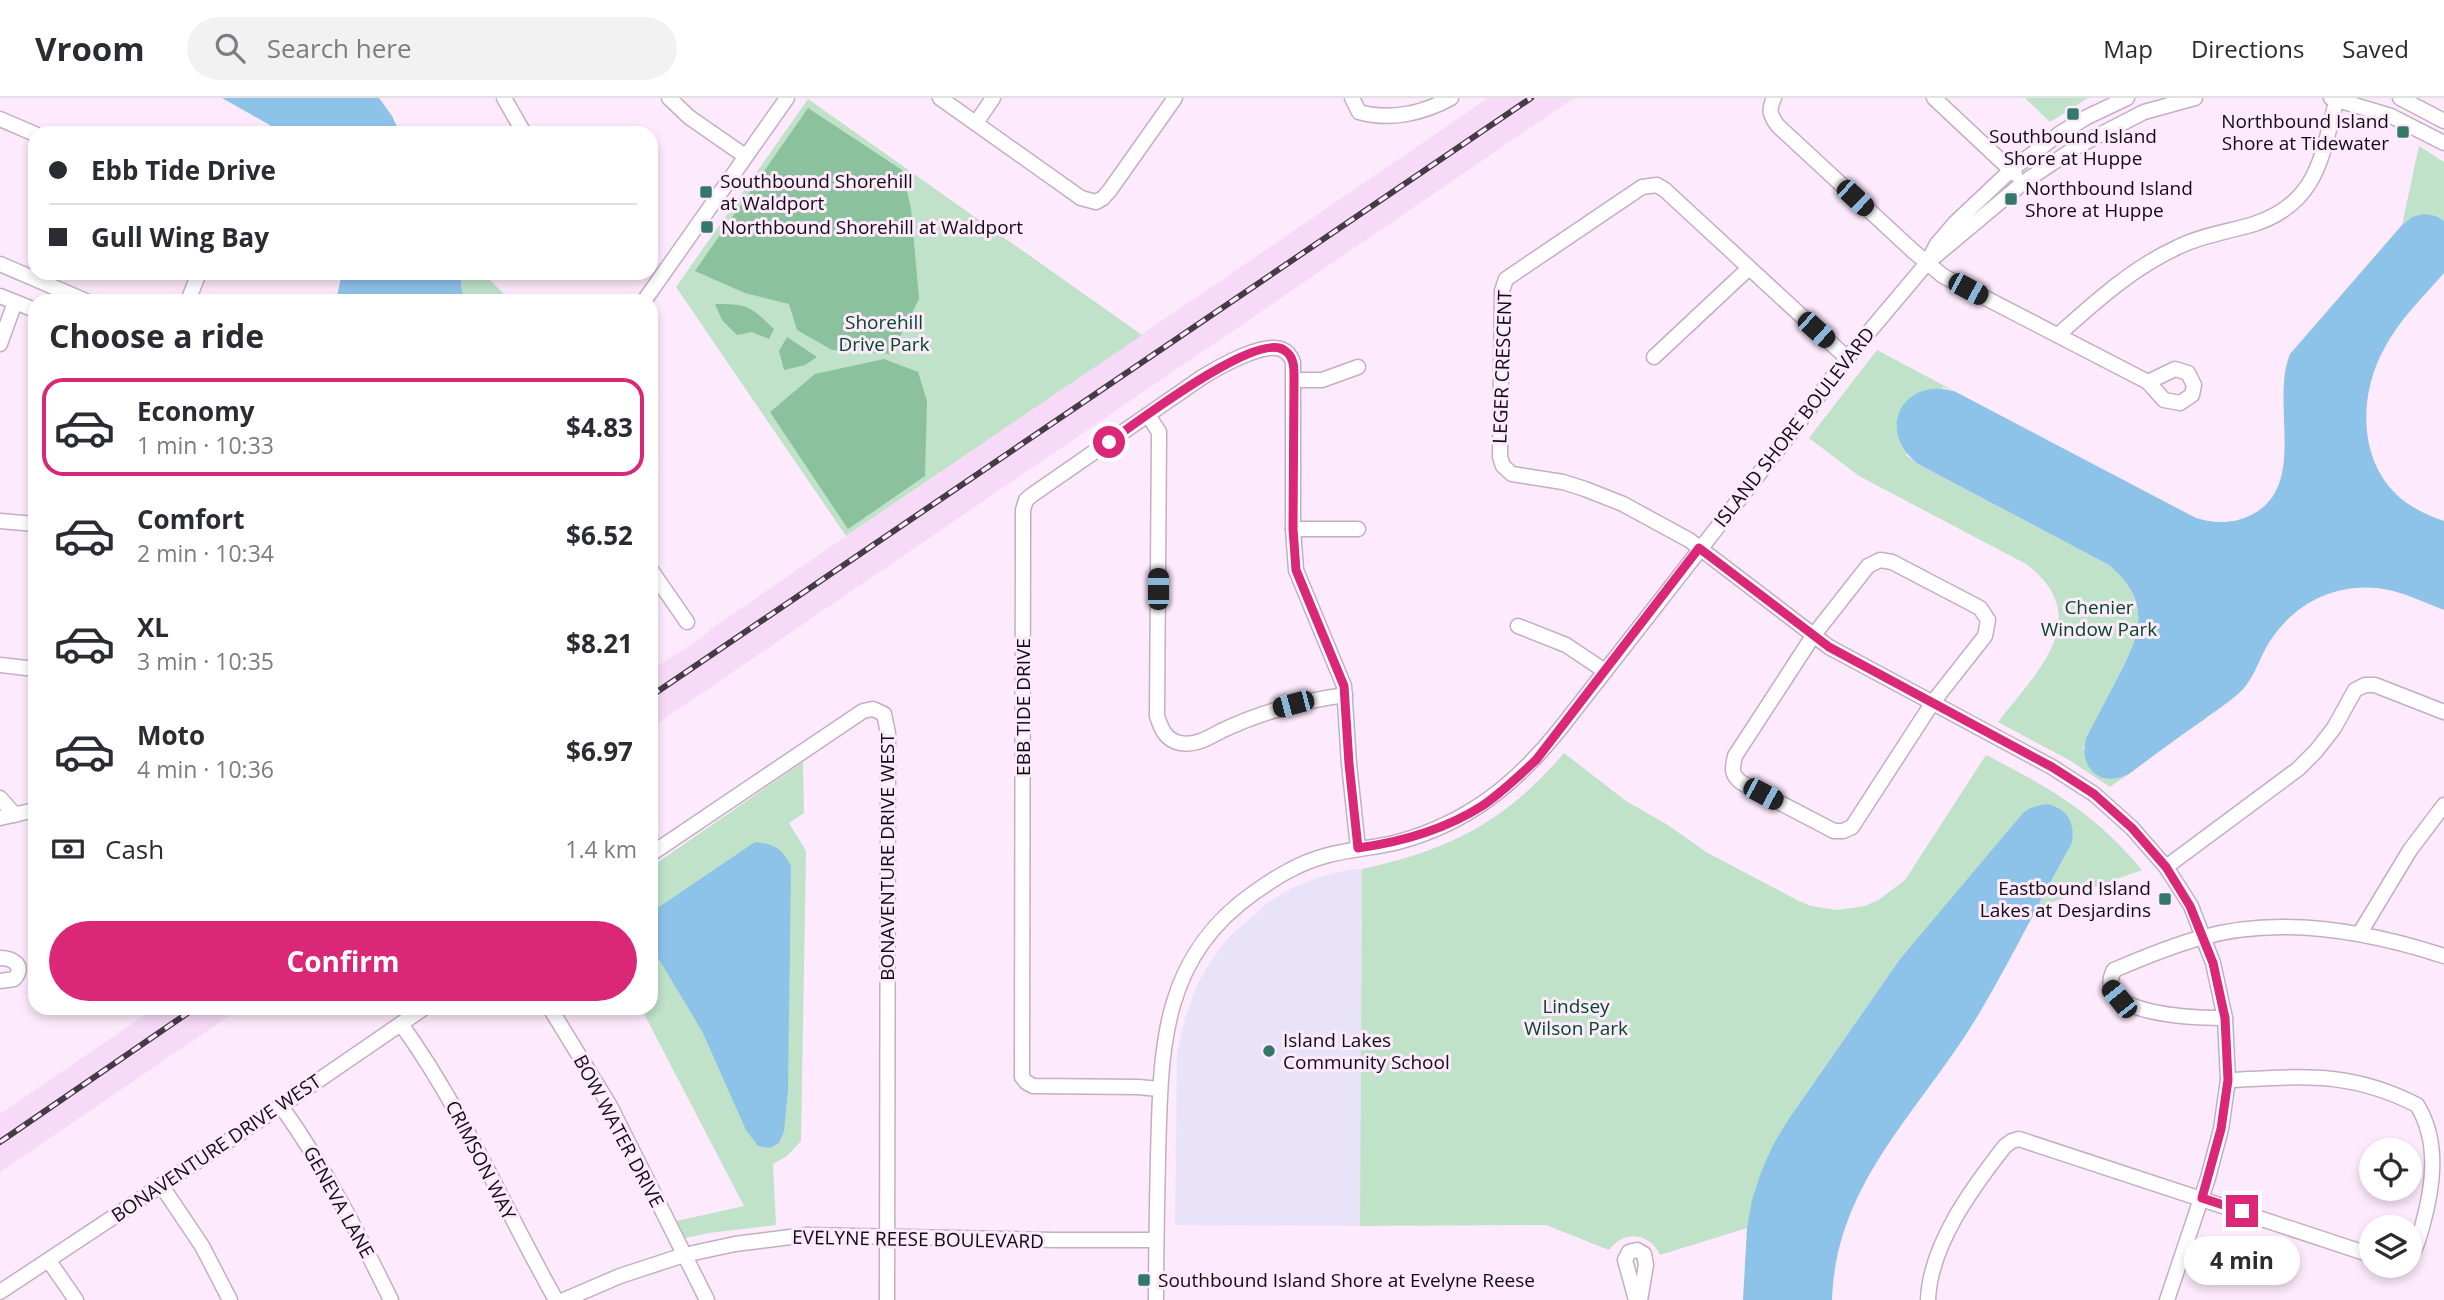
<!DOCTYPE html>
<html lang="en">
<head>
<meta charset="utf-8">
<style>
  body { margin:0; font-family:"Open Sans",sans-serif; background:#f2f2f3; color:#2b2b33; height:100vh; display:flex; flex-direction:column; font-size:26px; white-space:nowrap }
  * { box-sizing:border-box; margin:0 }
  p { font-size:23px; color:#7c7c81 }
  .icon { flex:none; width:38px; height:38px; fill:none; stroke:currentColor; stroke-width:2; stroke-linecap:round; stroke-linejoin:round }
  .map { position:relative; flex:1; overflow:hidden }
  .details { position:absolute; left:28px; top:196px; width:630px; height:721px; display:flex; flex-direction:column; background:#fff; border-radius:21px; box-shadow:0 4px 10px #0003 }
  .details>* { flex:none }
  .banner { position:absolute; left:28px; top:28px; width:630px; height:154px; border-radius:21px; box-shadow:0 4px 10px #0003; display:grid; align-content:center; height:154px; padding:0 21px; background:#fff }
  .tools { position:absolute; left:2359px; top:1040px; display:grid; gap:14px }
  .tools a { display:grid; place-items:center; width:63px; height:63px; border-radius:50%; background:#fff; box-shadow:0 4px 10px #0003; font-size:35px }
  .end { position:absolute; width:32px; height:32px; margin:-16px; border:9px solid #db2777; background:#fff; box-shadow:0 0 0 4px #fff }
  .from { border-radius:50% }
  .bubble { position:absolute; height:49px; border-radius:24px; background:#fff; box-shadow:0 4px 10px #0003; font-size:23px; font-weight:700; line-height:49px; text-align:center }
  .car { position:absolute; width:21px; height:42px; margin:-21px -10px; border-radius:9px; box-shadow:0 0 5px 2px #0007; background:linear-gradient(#222 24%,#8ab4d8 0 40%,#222 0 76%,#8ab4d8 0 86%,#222 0) }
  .banner b { display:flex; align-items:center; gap:24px; height:66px; font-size:26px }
  .banner b+b { border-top:2px solid #e1e1e2 }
  .banner i { width:18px; height:18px; background:#2b2b33 }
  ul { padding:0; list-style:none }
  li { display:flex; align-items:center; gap:21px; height:98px; margin:0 14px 10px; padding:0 7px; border:4px solid transparent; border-radius:21px }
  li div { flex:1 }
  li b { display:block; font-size:26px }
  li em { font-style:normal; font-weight:700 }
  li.on { border-color:#db2777 }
  li>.icon { width:63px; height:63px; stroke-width:1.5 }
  h2 { padding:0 21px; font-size:32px; line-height:84px }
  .pay { display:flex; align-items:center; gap:18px; height:77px; padding:0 21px; font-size:26px }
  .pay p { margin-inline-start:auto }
  .cta { display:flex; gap:14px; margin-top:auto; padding:14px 21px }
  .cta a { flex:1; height:80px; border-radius:42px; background:#db2777; color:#fff; font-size:28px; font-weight:700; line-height:80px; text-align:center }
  header { display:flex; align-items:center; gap:42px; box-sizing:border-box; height:98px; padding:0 35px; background:#fff; border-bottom:2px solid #e1e1e2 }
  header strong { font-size:33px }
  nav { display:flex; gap:38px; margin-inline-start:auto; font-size:24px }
  .search { width:490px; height:63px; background:#f2f2f3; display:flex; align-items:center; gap:18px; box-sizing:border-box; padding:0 24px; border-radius:38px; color:#7c7c81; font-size:26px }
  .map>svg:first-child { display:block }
</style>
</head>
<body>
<header>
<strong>Vroom</strong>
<div class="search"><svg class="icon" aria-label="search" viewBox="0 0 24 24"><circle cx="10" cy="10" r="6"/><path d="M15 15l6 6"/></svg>Search here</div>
<nav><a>Map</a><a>Directions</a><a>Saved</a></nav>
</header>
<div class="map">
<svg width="2444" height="1202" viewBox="0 0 2444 1202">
  <rect width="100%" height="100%" fill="#fdeafc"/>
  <g fill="#f7daf7">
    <path d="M1488 0H1574L651 630V572L700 541 712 530Z"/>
    <path d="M155 910H241L0 1074V1016Z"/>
  </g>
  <path fill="#e8e3f9" d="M1352 771H1362L1360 1128 1175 1127 1177 957 1185 920 1198 885 1213 859 1230 838 1266 806 1290 791 1316 780Z"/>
  <g fill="#bfe2c9">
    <path d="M2025 0H2088L2050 24Z"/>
    <path d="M808 1 1142 237 846 438 676 189Z"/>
    <path d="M2419 48 2444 64V123C2430 115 2414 118 2402 127Z"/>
    <path d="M460 175H483L511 203H463Z"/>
    <path d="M1877 252 1956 294 1943 289 1906 357 1918 366 2109 467C2151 503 2142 533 2119 577 2108 598 2097 619 2086 640L2083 651 2121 680 2129 676 2110 689 2069 662 1998 624C2036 575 2097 519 2026 466L1859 378 1809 340Z"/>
    <path d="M1564 655 1626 703 1668 727 1706 754 1799 803 1811 808 1837 812 1865 808 1880 801 1905 782 1986 657C2052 691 2093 714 2142 772L2037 810 2071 747 2024 715 1900 861 1788 1022 1761 1074 1747 1130 1660 1157C1649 1134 1624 1132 1609 1152L1546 1127 1360 1128 1362 771C1450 752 1505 724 1564 655Z"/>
    <path d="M803 664 804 715 789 725 806 753 801 1043 787 1058 773 1066 776 1127 709 1135 681 1141 672 1124 744 1108 641 910H651V769Z"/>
  </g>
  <g fill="#8bc19c">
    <path d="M808 10 902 72 911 110 919 201 891 256 832 252 797 232 789 206 745 195 695 173Z"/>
    <path d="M715 206C748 206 750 208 774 231L769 241 752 234 737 237 722 222Z"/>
    <path d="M787 239 817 259 805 267 784 272 779 253Z"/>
    <path d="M884 261 918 274 927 303 925 378 848 431 770 314 815 276Z"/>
  </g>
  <g fill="#8ec3e9">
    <path d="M222 0H379L392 18 400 35H280L268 26Z"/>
    <path d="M2424 116 2436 118 2444 123V175C2423 199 2399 222 2384 251 2359 296 2358 360 2397 397 2411 410 2427 417 2444 423V512C2426 505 2407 496 2389 492 2341 482 2296 503 2270 543 2260 558 2256 576 2244 590 2232 603 2216 612 2202 623 2177 640 2153 658 2129 676 2100 691 2078 669 2086 640 2097 619 2108 598 2119 577 2142 533 2151 503 2109 467L1918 366C1874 332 1904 277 1956 294L2196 420C2216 426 2234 426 2253 416 2308 386 2270 305 2290 256L2402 127 2412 119Z"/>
    <path d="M342 175H460L463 203H336Z"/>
    <path d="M2045 706C2067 709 2077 726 2071 747 2040 802 2012 860 1980 914 1923 1011 1836 1082 1832 1202H1743L1747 1130 1752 1102 1761 1074 1773 1047 1788 1022 1900 861 2023 715 2030 710Z"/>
    <path d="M755 744C775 746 782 750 791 768L788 992 784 1033 779 1045 770 1050 758 1048 746 1032 702 933 651 848V817L659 809Z"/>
  </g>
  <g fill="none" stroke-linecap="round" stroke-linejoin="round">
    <defs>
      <g id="minor">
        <path d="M504 0 524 35"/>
        <path d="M669 0 689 19 745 58"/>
        <path d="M940 0 1081 100 1096 104 1103 100 1110 92 1175 0"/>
        <path d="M1352 0 1359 14C1390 23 1424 15 1451 0"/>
        <path d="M1774 0C1768 12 1770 17 1778 28L1913 153 1943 178 2148 284 2164 302 2180 305 2192 297 2194 287 2188 275 2175 271 2148 284"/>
        <path d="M1934 0 2015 76"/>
        <path d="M2331 0 2391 18 2444 45"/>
        <path d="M2400 0 2444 23"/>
        <path d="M0 21 35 36"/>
        <path d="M976 25 993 0"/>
        <path d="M1933 160 2024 84 2078 48 2144 14 2195 0"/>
        <path d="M0 166 86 203"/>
        <path d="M0 198 35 212"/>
        <path d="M188 203 199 175"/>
        <path d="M644 203 787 0"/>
        <path d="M2058 237C2095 204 2132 170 2178 149 2202 137 2228 134 2254 126 2319 105 2322 56 2337 0"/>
        <path d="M0 246 15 204"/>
        <path d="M1654 259 1748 171"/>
        <path d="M1847 260 1665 92 1657 87 1642 89 1506 181 1502 193 1500 359 1503 368 1512 376 1563 384 1585 391 1623 406 1689 442 1829 549 2052 669 2094 696 2132 730 2166 769 2191 808 2213 865 2225 920 2228 982 2221 1031 2208 1080 2167 1202"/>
        <path d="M1294 282H1322L1358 269"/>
        <path d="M1148 317 1159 334 1157 618C1161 630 1165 642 1180 645 1195 648 1208 640 1221 633 1261 614 1301 603 1345 597"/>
        <path d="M0 423 35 426"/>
        <path d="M1293 431H1358"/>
        <path d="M1880 462 1892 464 1980 510 1988 522 1985 538 1933 604 1852 729 1843 733H1834L1742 685C1731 677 1732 671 1735 658L1813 538 1868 468Z"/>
        <path d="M651 472 687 524"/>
        <path d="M1518 528 1566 547 1605 573"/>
        <path d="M0 567 35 571"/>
        <path d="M0 700 15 717"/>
        <path d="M0 720 35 712"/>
        <path d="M651 756 863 613 873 611 884 616 888 635 887 1202"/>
        <path d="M2166 769 2298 671 2316 653 2334 630 2355 592 2365 587H2375L2444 614"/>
        <path d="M2360 835 2410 752 2444 707"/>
        <path d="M0 860C13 860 26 868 14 881L0 883"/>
        <path d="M550 910 610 1008 707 1202"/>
        <path d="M2225 920C2199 920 2090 918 2114 872 2142 860 2171 848 2200 840 2280 817 2367 833 2444 858"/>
        <path d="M401 926C463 1012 504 1110 556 1202"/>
        <path d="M2228 982C2302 979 2348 972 2417 1007 2440 1044 2433 1090 2422 1129 2419 1139 2417 1150 2410 1159"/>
        <path d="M1160 991 1138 989 1033 988 1026 984 1022 979 1023 412 1026 402 1032 397 1201 280C1217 270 1265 242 1283 252 1288 254 1291 259 1293 264V431L1296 472 1344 588 1349 666 1358 750"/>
        <path d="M281 1008C326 1071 357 1133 391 1202"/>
        <path d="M161 1087 202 1148 230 1202"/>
        <path d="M49 1163 76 1202"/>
        <path d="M0 1194 281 1008 424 910"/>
        <path d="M564 1202 620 1178 684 1157 735 1146 806 1137 1055 1142H1156"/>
        <path d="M1156 1202C1156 1154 1157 1107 1158 1059 1161 953 1159 861 1255 794 1278 778 1299 765 1325 758 1349 751 1375 750 1398 744 1468 725 1516 686 1560 631L1794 331 1847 260 1927 165 1937 146 1955 125 2011 72 2059 36 2087 19 2127 0"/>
        <path d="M1636 1202 1625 1162 1629 1154 1637 1152 1644 1156 1646 1167 1640 1202"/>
        <path d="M1928 1202C1930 1147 1972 1090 2005 1048L2012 1043 2019 1041 2371 1157"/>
      </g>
    </defs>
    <use href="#minor" stroke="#c4aec4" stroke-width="17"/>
    <use href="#minor" stroke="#fff" stroke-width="14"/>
    <defs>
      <g id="rail">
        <path d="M651 598 1531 0"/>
        <path d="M0 1044 195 910"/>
      </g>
    </defs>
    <use href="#rail" stroke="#443b44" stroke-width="6"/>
    <use href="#rail" stroke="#fdeafc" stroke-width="3.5" stroke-dasharray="10" stroke-linecap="butt"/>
  </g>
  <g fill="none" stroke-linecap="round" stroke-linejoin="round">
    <path stroke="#db2777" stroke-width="9" d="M1109 344C1136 325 1256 233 1284 252 1295 259 1294 271 1294 282L1293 431 1296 472 1344 588 1349 666 1358 750C1401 744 1444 732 1482 708 1501 695 1519 678 1536 662L1699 450 1829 549 2052 669 2094 696 2132 730 2166 769 2190 808 2213 865 2225 920 2228 982 2221 1031 2202 1100 2242 1113"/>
  </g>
  <g fill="#34786a" stroke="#fdeafc" stroke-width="2.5">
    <rect x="2066" y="9" width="14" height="14" rx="3.5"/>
    <rect x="2396" y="27" width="14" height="14" rx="3.5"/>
    <rect x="699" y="87" width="14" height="14" rx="3.5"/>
    <rect x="2004" y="94" width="14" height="14" rx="3.5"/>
    <rect x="700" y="122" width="14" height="14" rx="3.5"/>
    <rect x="2158" y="794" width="14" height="14" rx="3.5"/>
    <circle cx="1269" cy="953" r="7"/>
    <rect x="1137" y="1175" width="14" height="14" rx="3.5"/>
  </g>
  <g text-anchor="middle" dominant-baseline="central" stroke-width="6" stroke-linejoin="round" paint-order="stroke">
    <g font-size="19" fill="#130c13" stroke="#fdeafc" text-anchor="start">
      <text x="2389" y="23" text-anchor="end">Northbound Island<tspan x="2389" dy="22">Shore at Tidewater</tspan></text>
      <text x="2073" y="38" text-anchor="middle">Southbound Island<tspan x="2073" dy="22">Shore at Huppe</tspan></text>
      <text x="720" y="83">Southbound Shorehill<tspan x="720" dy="22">at Waldport</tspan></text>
      <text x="2025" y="90">Northbound Island<tspan x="2025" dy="22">Shore at Huppe</tspan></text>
      <text x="721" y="129">Northbound Shorehill at Waldport</text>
      <text x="2151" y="790" text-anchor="end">Eastbound Island<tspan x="2151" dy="22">Lakes at Desjardins</tspan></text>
      <text x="1283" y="942">Island Lakes<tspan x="1283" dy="22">Community School</tspan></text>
      <text x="1158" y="1182">Southbound Island Shore at Evelyne Reese</text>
    </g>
    <g font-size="19" fill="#034724" stroke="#fdeafc">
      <text x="884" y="224">Shorehill<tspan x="884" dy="22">Drive Park</tspan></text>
      <text x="2099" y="509">Chenier<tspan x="2099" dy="22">Window Park</tspan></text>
      <text x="1576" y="908">Lindsey<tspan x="1576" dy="22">Wilson Park</tspan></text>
    </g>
    <g font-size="19" fill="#130c13" stroke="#fdeafc">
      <text transform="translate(1502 269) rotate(-88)">LEGER CRESCENT</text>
      <text transform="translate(1794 329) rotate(-52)">ISLAND SHORE BOULEVARD</text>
      <text transform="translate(1023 609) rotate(-90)">EBB TIDE DRIVE</text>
      <text transform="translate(887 759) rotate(-90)">BONAVENTURE DRIVE WEST</text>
      <text transform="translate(619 1033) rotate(62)">BOW WATER DRIVE</text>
      <text transform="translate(216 1050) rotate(-34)">BONAVENTURE DRIVE WEST</text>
      <text transform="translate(481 1062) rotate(63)">CRIMSON WAY</text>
      <text transform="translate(339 1104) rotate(61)">GENEVA LANE</text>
      <text transform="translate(918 1141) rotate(1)">EVELYNE REESE BOULEVARD</text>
    </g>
  </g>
</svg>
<div class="tools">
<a><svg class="icon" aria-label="locate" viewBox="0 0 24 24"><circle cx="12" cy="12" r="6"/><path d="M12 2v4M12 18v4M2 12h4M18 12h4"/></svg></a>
<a><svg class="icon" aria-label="layers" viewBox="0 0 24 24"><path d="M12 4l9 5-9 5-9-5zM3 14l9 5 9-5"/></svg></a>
</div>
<i class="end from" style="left:1109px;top:344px"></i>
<i class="end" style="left:2242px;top:1113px"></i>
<div class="bubble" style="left:2184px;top:1138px;width:116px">4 min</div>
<i class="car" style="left:1855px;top:100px;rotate:133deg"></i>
<i class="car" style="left:1968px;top:191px;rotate:118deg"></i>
<i class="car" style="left:1816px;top:232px;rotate:132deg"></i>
<i class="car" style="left:1158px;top:491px;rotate:0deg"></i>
<i class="car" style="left:1293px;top:606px;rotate:255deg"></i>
<i class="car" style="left:1763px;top:696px;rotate:118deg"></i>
<i class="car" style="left:2119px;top:901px;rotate:321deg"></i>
<div class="banner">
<b><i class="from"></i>Ebb Tide Drive</b>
<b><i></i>Gull Wing Bay</b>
</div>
<section class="details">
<h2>Choose a ride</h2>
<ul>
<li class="on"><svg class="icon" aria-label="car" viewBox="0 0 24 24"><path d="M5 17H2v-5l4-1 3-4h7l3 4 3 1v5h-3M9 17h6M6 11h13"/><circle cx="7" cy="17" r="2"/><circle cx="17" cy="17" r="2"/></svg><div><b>Economy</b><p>1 min · 10:33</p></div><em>$4.83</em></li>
<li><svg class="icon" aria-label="car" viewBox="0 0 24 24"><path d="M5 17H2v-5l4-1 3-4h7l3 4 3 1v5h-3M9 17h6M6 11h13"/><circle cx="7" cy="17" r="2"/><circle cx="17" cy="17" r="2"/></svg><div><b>Comfort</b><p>2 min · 10:34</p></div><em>$6.52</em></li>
<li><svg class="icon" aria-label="car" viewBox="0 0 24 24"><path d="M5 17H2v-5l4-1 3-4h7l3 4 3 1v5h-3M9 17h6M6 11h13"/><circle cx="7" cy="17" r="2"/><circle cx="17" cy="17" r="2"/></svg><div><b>XL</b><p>3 min · 10:35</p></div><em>$8.21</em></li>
<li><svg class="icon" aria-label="car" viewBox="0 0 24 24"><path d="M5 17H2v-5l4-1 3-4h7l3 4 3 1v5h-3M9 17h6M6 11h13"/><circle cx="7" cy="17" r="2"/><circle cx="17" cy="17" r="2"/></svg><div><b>Moto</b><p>4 min · 10:36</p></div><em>$6.97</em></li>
</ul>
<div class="pay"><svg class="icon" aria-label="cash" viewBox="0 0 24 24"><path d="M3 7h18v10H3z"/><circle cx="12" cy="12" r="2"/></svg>Cash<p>1.4 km</p></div>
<div class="cta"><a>Confirm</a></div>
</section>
</div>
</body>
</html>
